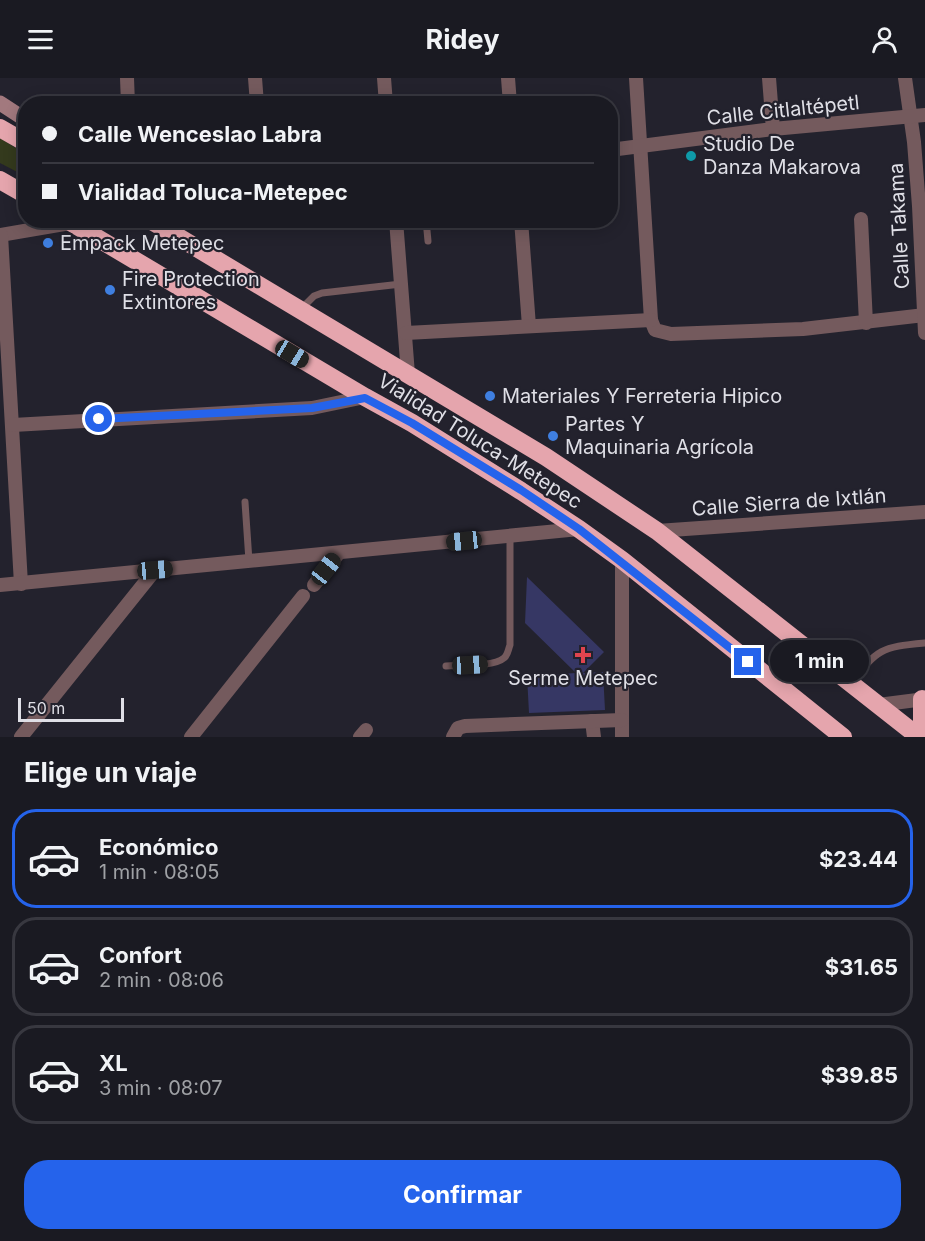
<!DOCTYPE html>
<html lang="es">
<head>
<meta charset="utf-8">
<style>
  body { margin:0; font-family:Inter,sans-serif; background:#23232a; color:#f1f3f6; height:100vh; display:flex; flex-direction:column; font-size:22px; white-space:nowrap }
  * { box-sizing:border-box; margin:0 }
  p { font-size:20px; color:#9fa1a5 }
  .icon { flex:none; width:33px; height:33px; fill:none; stroke:currentColor; stroke-width:2; stroke-linecap:round; stroke-linejoin:round }
  .map { position:relative; height:659px; overflow:hidden }
  .side { display:flex; flex-direction:column; background:#1a1a22; flex:1 }
  .side>* { flex:none }
  .hud { position:absolute; left:18px; top:18px; width:600px; height:132px; border-radius:24px; box-shadow:0 3px 15px #0003,0 0 0 2px #383840; display:grid; align-content:center; height:132px; padding:0 24px; background:#1a1a22 }
  .scale { position:absolute; left:18px; bottom:15px; width:106px; box-sizing:border-box; padding-left:6px; border:3px solid #dfdfe6; border-top:0; font-size:16px; line-height:21px; white-space:nowrap; color:#dfdfe6; -webkit-text-stroke:4px #23222d; paint-order:stroke }
  .end { position:absolute; width:27px; height:27px; margin:-14px; border:8px solid #2563eb; background:#fff; box-shadow:0 0 0 3px #fff }
  .from { border-radius:50% }
  .bubble { position:absolute; height:42px; border-radius:21px; background:#1a1a22; box-shadow:0 3px 15px #0003,0 0 0 2px #383840; font-size:20px; font-weight:700; line-height:42px; text-align:center }
  .car { position:absolute; width:18px; height:36px; margin:-18px -9px; border-radius:8px; box-shadow:0 0 4px 2px #0007; background:linear-gradient(#222 24%,#8ab4d8 0 40%,#222 0 76%,#8ab4d8 0 86%,#222 0) }
  .hud b { display:flex; align-items:center; gap:21px; height:57px; font-size:22px }
  .hud b+b { border-top:2px solid #383840 }
  .hud i { width:15px; height:15px; background:#f1f3f6 }
  ul { padding:0; list-style:none }
  li { display:flex; align-items:center; gap:18px; height:99px; margin:0 12px 9px; padding:0 12px; border:3px solid #383840; border-radius:24px }
  li div { flex:1 }
  li b { display:block; font-size:22px }
  li em { font-style:normal; font-weight:700 }
  li.selected { border-color:#2563eb }
  li>.icon { width:54px; height:54px; stroke-width:1.5 }
  h2 { padding:0 24px; font-size:27px; line-height:72px }
  .primary-button { display:flex; gap:12px; margin-top:auto; padding:12px 24px }
  .primary-button a { flex:1; height:69px; border-radius:24px; background:#2563eb; color:#fff; font-size:24px; font-weight:700; line-height:69px; text-align:center }
  header { display:flex; justify-content:space-between; align-items:center; height:78px; padding:0 24px; background:#1a1a22; font-size:27px; font-weight:700 }
  .map>svg:first-child { display:block }
</style>
</head>
<body>
<header><svg class="icon" aria-label="menu" viewBox="0 0 24 24"><path d="M4 6h16M4 12h16M4 18h16"/></svg>Ridey<svg class="icon" aria-label="person" viewBox="0 0 24 24"><circle cx="12" cy="8" r="4"/><path d="M4 21q1-7 8-7t8 7"/></svg></header>
<div class="map">
<svg width="925" height="659" viewBox="0 0 925 659">
  <rect width="100%" height="100%" fill="#23222d"/>
  <path fill="#343a1d" d="M0 60 25 76V98L0 85Z"/>
  <path fill="#363764" d="M527 499 604 574 583 595 603 594 605 632 529 635 527 598 576 595 525 545Z"/>
  <g fill="none" stroke-linecap="round" stroke-linejoin="round">
    <g stroke="#745a5d" stroke-width="7">
      <path d="M426 142 428 163"/>
      <path d="M302 230 314 218 322 215 401 206"/>
      <path d="M245 424 249 483"/>
      <path d="M446 588C460 587 494 589 504 580 508 577 508 572 510 567V458"/>
      <path d="M851 606C877 571 881 569 925 565"/>
    </g>
    <g stroke="#745a5d" stroke-width="14">
      <path d="M127 0 128 26"/>
      <path d="M255 0 257 26"/>
      <path d="M384 0 386 26"/>
      <path d="M508 0 510 26"/>
      <path d="M636 0 651 242 655 252 671 256 803 251 925 237"/>
      <path d="M769 0 773 51"/>
      <path d="M905 0 914 64 919 128 925 255"/>
      <path d="M610 72 773 51 925 37"/>
      <path d="M861 141 866 245"/>
      <path d="M396 142 408 296"/>
      <path d="M521 142 529 248"/>
      <path d="M0 157 76 144"/>
      <path d="M1 157 21 506"/>
      <path d="M406 255 651 242"/>
      <path d="M13 347 312 330 365 319"/>
      <path d="M657 453 925 434"/>
      <path d="M622 482V659"/>
      <path d="M0 507 579 451"/>
      <path d="M314 507 338 476"/>
      <path d="M878 627 925 621"/>
      <path d="M592 643 594 659"/>
      <path d="M21 659 155 492"/>
      <path d="M191 659 303 518"/>
      <path d="M360 659 366 652"/>
      <path d="M453 659 458 650 465 648 622 642"/>
    </g>
    <path stroke="#a2797e" stroke-width="15" d="M0 25 26 42"/>
    <g stroke="#e5a5ad" stroke-width="18">
      <path d="M0 50 26 65"/>
      <path d="M0 102 26 117"/>
      <path d="M67 142 365 319 412 345 521 413 579 451 622 482 843 659"/>
      <path d="M150 142 546 379 657 453 919 659"/>
      <path d="M922 621V645L925 659"/>
    </g>
  </g>
  <g fill="none" stroke-linecap="round" stroke-linejoin="round">
    <path stroke="#2563eb" stroke-width="8" d="M99 341 312 330 365 320 412 345 521 412 579 451 748 584"/>
  </g>
  <circle fill="#0f9aa8" stroke="#23222d" stroke-width="2" cx="691" cy="78" r="6"/>
  <g fill="#3f7fe0" stroke="#23222d" stroke-width="2">
    <circle cx="48" cy="165" r="6"/>
    <circle cx="110" cy="212" r="6"/>
    <circle cx="490" cy="318" r="6"/>
    <circle cx="553" cy="358" r="6"/>
  </g>
  <path fill="#e0444e" stroke="#23222d" stroke-width="2" d="M580 568h6v6h6v6h-6v6h-6v-6h-6v-6h6z"/>
  <g text-anchor="middle" dominant-baseline="central" stroke-width="4.5" stroke-linejoin="round" paint-order="stroke">
    <g font-size="20" fill="#dfdfe6" stroke="#23222d">
      <text transform="translate(783 32) rotate(-6)">Calle Citlaltépetl</text>
      <text transform="translate(899 148) rotate(-93)">Calle Takama</text>
      <text transform="translate(480 363) rotate(32)">Vialidad Toluca-Metepec</text>
      <text transform="translate(789 424) rotate(-4)">Calle Sierra de Ixtlán</text>
    </g>
    <g font-size="20" fill="#dfdfe6" stroke="#23222d" text-anchor="start">
      <text x="703" y="66">Studio De<tspan x="703" dy="23">Danza Makarova</tspan></text>
      <text x="60" y="165">Empack Metepec</text>
      <text x="122" y="201">Fire Protection<tspan x="122" dy="23">Extintores</tspan></text>
      <text x="502" y="318">Materiales Y Ferreteria Hipico</text>
      <text x="565" y="346">Partes Y<tspan x="565" dy="23">Maquinaria Agrícola</tspan></text>
      <text x="583" y="600" text-anchor="middle">Serme Metepec</text>
    </g>
  </g>
</svg>
<div class="scale">50 m</div>
<i class="end from" style="left:99px;top:341px"></i>
<i class="end" style="left:748px;top:584px"></i>
<div class="bubble" style="left:770px;top:562px;width:99px">1 min</div>
<i class="car" style="left:292px;top:276px;rotate:121deg"></i>
<i class="car" style="left:464px;top:463px;rotate:264deg"></i>
<i class="car" style="left:326px;top:491px;rotate:38deg"></i>
<i class="car" style="left:155px;top:492px;rotate:85deg"></i>
<i class="car" style="left:470px;top:587px;rotate:87deg"></i>
<div class="hud">
<b><i class="from"></i>Calle Wenceslao Labra</b>
<b><i></i>Vialidad Toluca-Metepec</b>
</div>
</div>
<section class="side">
<h2>Elige un viaje</h2>
<ul>
<li class="selected"><svg class="icon" aria-label="car" viewBox="0 0 24 24"><path d="M5 17H2v-5l4-1 3-4h7l3 4 3 1v5h-3M9 17h6M6 11h13"/><circle cx="7" cy="17" r="2"/><circle cx="17" cy="17" r="2"/></svg><div><b>Económico</b><p>1 min · 08:05</p></div><em>$23.44</em></li>
<li><svg class="icon" aria-label="car" viewBox="0 0 24 24"><path d="M5 17H2v-5l4-1 3-4h7l3 4 3 1v5h-3M9 17h6M6 11h13"/><circle cx="7" cy="17" r="2"/><circle cx="17" cy="17" r="2"/></svg><div><b>Confort</b><p>2 min · 08:06</p></div><em>$31.65</em></li>
<li><svg class="icon" aria-label="car" viewBox="0 0 24 24"><path d="M5 17H2v-5l4-1 3-4h7l3 4 3 1v5h-3M9 17h6M6 11h13"/><circle cx="7" cy="17" r="2"/><circle cx="17" cy="17" r="2"/></svg><div><b>XL</b><p>3 min · 08:07</p></div><em>$39.85</em></li>
</ul>
<div class="primary-button"><a>Confirmar</a></div>
</section>
</body>
</html>
